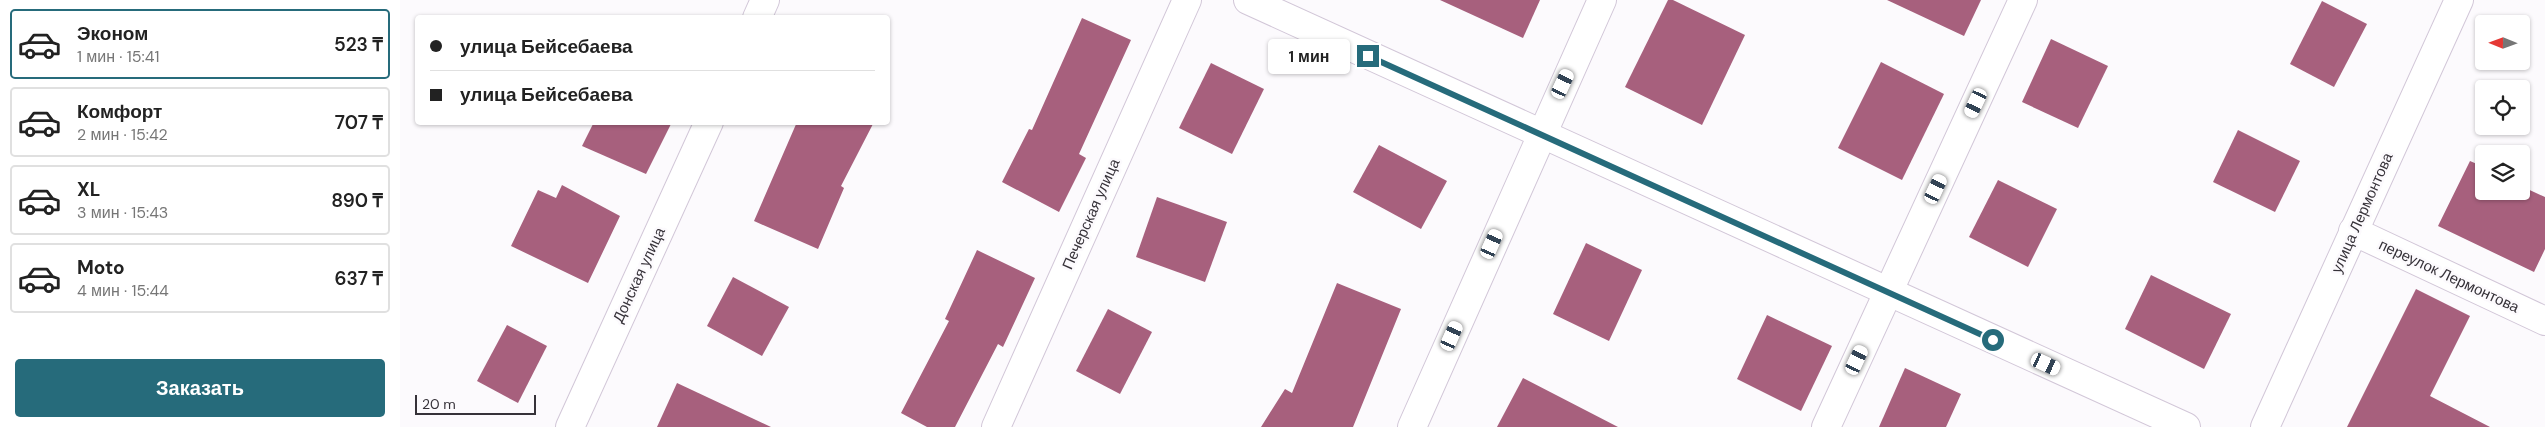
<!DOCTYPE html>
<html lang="ru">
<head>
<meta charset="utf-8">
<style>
  body { margin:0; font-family:"DM Sans",sans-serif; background:#f6f6f6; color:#222; height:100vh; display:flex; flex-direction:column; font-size:19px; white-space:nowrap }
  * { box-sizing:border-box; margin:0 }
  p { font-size:16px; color:#767676 }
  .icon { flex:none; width:28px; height:28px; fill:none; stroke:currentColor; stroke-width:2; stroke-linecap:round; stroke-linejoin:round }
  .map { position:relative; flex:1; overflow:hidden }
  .sheet { display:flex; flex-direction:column; background:#fff; width:400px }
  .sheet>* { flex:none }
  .hud { position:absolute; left:15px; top:15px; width:475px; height:110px; border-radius:5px; box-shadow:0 1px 4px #0004; display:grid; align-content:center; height:110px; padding:0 15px; background:#fff }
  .needle { width:32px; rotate:271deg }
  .controls { position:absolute; left:2075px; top:15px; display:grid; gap:10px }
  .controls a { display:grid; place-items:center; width:55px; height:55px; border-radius:5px; background:#fff; box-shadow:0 1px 4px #0004; font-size:25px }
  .scale { position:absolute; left:15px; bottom:12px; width:121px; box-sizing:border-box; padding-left:5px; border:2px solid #363239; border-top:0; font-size:14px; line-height:18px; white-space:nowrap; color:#363239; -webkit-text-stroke:4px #fcfafd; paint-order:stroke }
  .end { position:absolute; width:22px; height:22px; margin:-11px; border:6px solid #266b7b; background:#fff; box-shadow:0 0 0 2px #fff }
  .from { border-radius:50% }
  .bubble { position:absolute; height:35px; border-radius:5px; background:#fff; box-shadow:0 1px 4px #0004; font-size:16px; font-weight:600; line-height:35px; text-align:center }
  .car { position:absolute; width:15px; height:30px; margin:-15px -8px; border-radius:6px; box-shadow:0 0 4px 1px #0007; background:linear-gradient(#fff 24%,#345 0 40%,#fff 0 76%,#345 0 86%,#fff 0) }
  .hud b { display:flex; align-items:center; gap:18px; height:48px; font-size:19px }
  .hud b+b { border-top:1px solid #e0e0e0 }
  .hud i { width:12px; height:12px; background:#222 }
  ul { padding:9px 0 0; list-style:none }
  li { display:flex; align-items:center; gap:15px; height:70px; margin:0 10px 8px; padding:0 5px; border:2px solid #e0e0e0; border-radius:5px }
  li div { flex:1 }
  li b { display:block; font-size:19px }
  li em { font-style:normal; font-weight:600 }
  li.current { border-color:#266b7b }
  li>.icon { width:45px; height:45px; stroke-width:1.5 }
  .action { display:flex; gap:10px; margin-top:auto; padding:10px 15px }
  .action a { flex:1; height:58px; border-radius:5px; background:#266b7b; color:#fff; font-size:20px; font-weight:600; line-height:58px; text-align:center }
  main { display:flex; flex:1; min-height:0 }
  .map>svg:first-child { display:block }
</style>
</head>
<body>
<main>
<section class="sheet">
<ul>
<li class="current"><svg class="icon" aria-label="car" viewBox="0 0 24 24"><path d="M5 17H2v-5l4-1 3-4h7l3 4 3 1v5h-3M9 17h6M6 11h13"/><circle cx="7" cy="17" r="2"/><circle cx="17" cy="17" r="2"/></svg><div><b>Эконом</b><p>1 мин · 15:41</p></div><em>523 ₸</em></li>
<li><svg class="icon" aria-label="car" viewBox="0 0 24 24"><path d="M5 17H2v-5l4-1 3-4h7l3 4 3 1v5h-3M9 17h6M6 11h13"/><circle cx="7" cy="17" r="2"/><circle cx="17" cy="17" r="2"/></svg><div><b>Комфорт</b><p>2 мин · 15:42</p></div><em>707 ₸</em></li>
<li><svg class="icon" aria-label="car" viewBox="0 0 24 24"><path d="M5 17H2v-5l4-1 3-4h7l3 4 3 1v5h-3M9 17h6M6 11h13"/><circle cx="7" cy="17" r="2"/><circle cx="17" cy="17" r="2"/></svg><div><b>XL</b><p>3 мин · 15:43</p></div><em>890 ₸</em></li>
<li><svg class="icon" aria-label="car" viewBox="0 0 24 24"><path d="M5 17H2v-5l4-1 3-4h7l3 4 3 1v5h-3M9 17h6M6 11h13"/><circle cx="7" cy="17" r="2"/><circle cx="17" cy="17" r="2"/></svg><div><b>Moto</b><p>4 мин · 15:44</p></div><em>637 ₸</em></li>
</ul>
<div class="action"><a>Заказать</a></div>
</section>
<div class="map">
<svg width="2145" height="427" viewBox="0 0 2145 427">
  <rect width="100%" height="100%" fill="#fcfafd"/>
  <g fill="#a7607d">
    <path d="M1040 0H1140L1123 38Z"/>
    <path d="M1268 0H1273L1345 35 1302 125 1225 87Z"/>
    <path d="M1487 0H1581L1564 36Z"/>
    <path d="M1922 1 1967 24 1934 87 1890 64Z"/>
    <path d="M682 18 731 40 679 154 686 158 659 212 602 182 629 129 632 130Z"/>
    <path d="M1651 39 1708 66 1678 128 1622 102Z"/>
    <path d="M1481 62 1544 94 1502 180 1438 148Z"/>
    <path d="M811 63 864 89 832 154 779 128Z"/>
    <path d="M194 122H272L246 174 182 146Z"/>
    <path d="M397 122H474L441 186 444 188 418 249 354 221Z"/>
    <path d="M1838 130 1900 161 1875 212 1813 182Z"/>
    <path d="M979 145 1047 181 1021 229 953 192Z"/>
    <path d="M2070 161 2084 167V191H2121V186L2145 197V249L2134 272 2038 226Z"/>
    <path d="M1598 180 1657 209 1628 267 1569 237Z"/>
    <path d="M162 185 220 216 188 283 111 246 138 190 156 198Z"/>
    <path d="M757 197 827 222 805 282 736 257Z"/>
    <path d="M1186 243 1242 270 1209 341 1153 314Z"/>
    <path d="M577 250 635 278 603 347 598 344 555 427H527L501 413 549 321 545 319Z"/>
    <path d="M1751 275 1831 314 1804 369 1725 329Z"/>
    <path d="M333 277 389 307 362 356 307 326Z"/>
    <path d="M937 283 1001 309 953 427H861L885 389 892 393Z"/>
    <path d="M2016 289 2070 316 2030 396 2090 427H1947Z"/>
    <path d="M708 309 752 332 720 394 676 371Z"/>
    <path d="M1367 315 1432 346 1401 411 1337 379Z"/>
    <path d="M107 325 147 346 118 403 77 381Z"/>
    <path d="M1505 368 1561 394 1546 427H1479Z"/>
    <path d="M1123 378 1218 427H1097Z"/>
    <path d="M277 383 371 427H257Z"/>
  </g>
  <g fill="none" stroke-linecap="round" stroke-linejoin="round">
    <defs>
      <g id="minor">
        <path d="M848 0 1786 427"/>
        <path d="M357 18 365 0"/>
        <path d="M1953 231 2145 321"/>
        <path d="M170 427 309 122"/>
        <path d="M596 427 787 0"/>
        <path d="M1012 427 1202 0"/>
        <path d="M1426 427 1623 0"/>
        <path d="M1865 427 2059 0"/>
      </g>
    </defs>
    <use href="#minor" stroke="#d2c7d8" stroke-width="30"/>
    <use href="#minor" stroke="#fff" stroke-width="28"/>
  </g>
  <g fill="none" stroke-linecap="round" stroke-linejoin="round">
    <path stroke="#266b7b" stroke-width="6" d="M968 56 1593 340"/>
  </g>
  <g text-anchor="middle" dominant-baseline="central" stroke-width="5" stroke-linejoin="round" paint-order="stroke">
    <g font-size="15" fill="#363239" stroke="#fcfafd">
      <text transform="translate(1962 213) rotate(-66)">улица Лермонтова</text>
      <text transform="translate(691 214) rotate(-66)">Печерская улица</text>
      <text transform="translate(239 275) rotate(-65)">Донская улица</text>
      <text transform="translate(2049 276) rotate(25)">переулок Лермонтова</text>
    </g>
  </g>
</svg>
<div class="controls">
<a><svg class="needle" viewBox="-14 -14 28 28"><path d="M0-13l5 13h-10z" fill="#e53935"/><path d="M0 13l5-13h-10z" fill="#767676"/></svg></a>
<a><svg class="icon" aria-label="locate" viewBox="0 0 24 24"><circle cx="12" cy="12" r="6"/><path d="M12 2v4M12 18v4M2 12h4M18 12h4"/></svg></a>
<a><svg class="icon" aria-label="layers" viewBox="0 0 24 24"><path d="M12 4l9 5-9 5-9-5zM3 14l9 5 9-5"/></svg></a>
</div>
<div class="scale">20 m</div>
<i class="end from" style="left:1593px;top:340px"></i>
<i class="end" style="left:968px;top:56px"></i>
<div class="bubble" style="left:868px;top:39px;width:82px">1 мин</div>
<i class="car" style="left:1163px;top:84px;rotate:25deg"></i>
<i class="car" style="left:1576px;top:103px;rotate:205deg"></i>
<i class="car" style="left:1536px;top:189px;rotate:25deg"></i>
<i class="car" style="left:1092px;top:244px;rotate:24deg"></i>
<i class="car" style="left:1052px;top:336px;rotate:24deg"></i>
<i class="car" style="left:1457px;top:360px;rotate:25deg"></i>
<i class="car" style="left:1646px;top:364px;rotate:115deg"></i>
<div class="hud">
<b><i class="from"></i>улица Бейсебаева</b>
<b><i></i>улица Бейсебаева</b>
</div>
</div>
</main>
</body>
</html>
